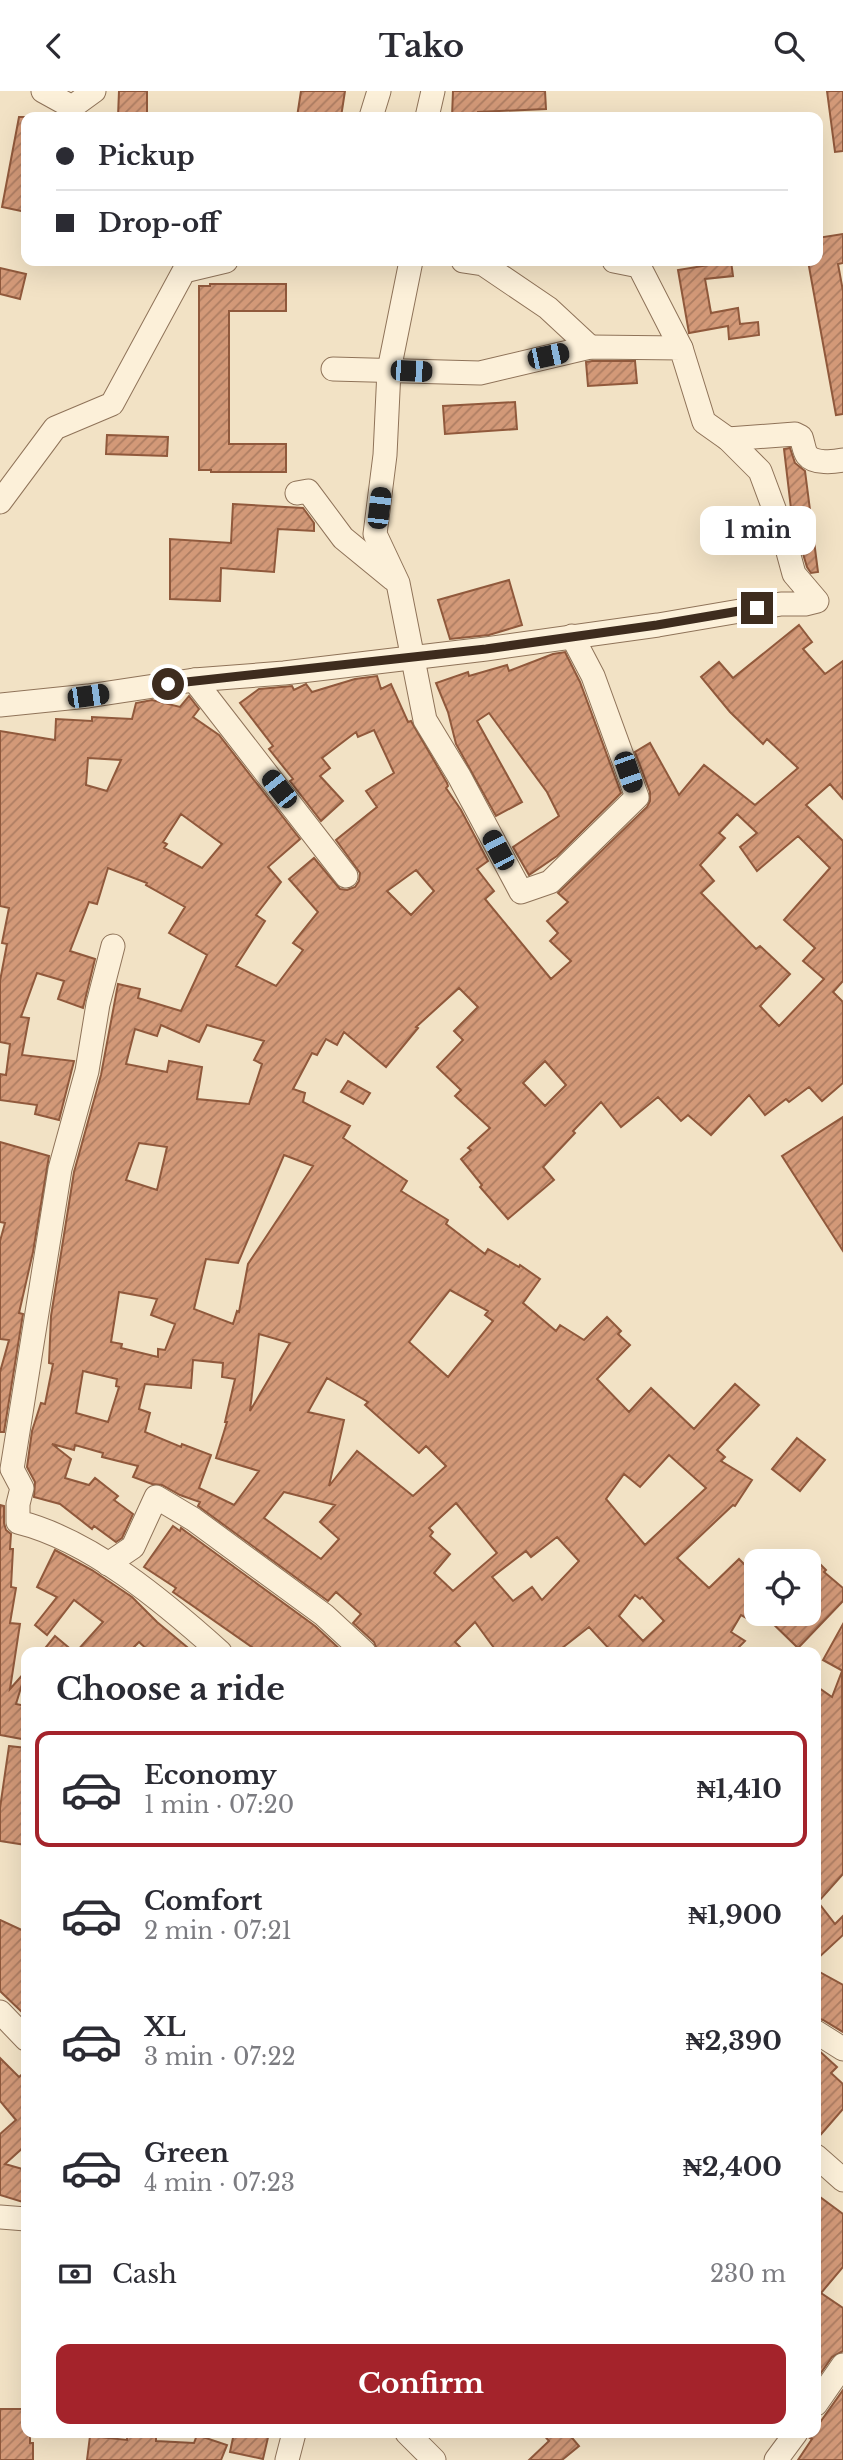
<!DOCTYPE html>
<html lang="en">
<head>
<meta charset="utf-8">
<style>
  body { margin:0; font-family:"Libre Baskerville",serif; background:#f2f2f3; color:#2b2b33; height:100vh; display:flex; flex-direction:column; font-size:26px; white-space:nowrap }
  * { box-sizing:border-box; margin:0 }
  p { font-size:23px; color:#7c7c81 }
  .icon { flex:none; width:38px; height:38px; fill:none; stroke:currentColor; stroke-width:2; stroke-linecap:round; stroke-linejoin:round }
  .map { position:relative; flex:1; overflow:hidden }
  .details { position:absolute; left:21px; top:1556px; width:800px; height:791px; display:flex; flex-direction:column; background:#fff; border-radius:14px; box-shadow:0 7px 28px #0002 }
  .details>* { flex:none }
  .top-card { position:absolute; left:21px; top:21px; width:802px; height:154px; border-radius:14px; box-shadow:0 7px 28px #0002; display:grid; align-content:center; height:154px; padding:0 35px; background:#fff }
  .controls { position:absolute; left:744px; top:1458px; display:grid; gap:14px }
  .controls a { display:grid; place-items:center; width:77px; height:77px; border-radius:14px; background:#fff; box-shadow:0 7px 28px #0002; font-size:35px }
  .end { position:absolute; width:32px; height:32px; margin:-16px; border:9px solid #3e2c1e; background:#fff; box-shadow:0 0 0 4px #fff }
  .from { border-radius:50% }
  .bubble { position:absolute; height:49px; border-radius:14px; background:#fff; box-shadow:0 7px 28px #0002; font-size:23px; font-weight:800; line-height:49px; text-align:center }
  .car { position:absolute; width:21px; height:42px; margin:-21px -10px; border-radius:9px; box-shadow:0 0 5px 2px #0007; background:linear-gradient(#222 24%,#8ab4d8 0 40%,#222 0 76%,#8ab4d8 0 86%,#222 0) }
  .top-card b { display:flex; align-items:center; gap:24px; height:66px; font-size:26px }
  .top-card b+b { border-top:2px solid #e1e1e2 }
  .top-card i { width:18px; height:18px; background:#2b2b33 }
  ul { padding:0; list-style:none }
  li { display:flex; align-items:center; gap:21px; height:116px; margin:0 14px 10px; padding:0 21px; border:4px solid transparent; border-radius:14px }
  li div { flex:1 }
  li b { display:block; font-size:26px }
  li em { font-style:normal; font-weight:800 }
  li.selected { border-color:#a4232b }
  li>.icon { width:63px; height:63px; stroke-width:1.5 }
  h2 { padding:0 35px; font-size:32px; line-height:84px }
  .pay { display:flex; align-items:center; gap:18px; height:77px; padding:0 35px; font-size:26px }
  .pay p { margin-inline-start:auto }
  .cta { display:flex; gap:14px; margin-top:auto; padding:14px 35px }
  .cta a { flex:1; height:80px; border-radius:14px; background:#a4232b; color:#fff; font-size:28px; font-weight:800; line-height:80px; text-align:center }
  header { display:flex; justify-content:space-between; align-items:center; height:91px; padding:0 35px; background:#fff; font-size:32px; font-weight:800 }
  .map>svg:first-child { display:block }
</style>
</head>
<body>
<header><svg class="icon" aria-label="back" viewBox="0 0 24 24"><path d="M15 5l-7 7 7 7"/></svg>Tako<svg class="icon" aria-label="search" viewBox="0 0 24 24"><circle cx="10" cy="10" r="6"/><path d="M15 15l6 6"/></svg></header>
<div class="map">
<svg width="843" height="2369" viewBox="0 0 843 2369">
  <defs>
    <pattern id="building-hatch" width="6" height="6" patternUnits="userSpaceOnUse" patternTransform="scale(1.75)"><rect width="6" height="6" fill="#d39978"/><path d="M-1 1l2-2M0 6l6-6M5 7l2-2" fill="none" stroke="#ad7d62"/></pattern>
  </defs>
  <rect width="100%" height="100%" fill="#f2e2c5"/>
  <g fill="url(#building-hatch)" stroke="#90593c" stroke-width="2" fill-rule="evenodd">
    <path d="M119 0H147V26H118Z"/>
    <path d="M301 0H345L341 26H297Z"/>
    <path d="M453 0H545L546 18 478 21 477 26H452Z"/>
    <path d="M827 0H843V60L835 61Z"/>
    <path d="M19 26H26V121L2 116Z"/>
    <path d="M843 143V172L838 173 843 200V323L836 324 808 170H817V147Z"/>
    <path d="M715 170H731L733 185 705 188 711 222 738 217 740 233 758 231 759 244 729 248 728 235 689 242 678 179 715 173Z"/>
    <path d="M0 177 26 183 20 208 0 203Z"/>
    <path d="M210 193H286V220H229V353H286V381H211V379H199V195H210Z"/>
    <path d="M592 270H635L637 292 588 295 586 271Z"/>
    <path d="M515 311 517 338 445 343 443 315Z"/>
    <path d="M107 344 168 346 167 365 106 363Z"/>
    <path d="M790 357 795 372 805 380 818 481 811 482 807 476 792 426 784 358Z"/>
    <path d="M233 413 303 417 314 432V440L278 438 274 481 221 477 220 510 170 508V448L231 452Z"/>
    <path d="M509 489 522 534 489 544 450 548 438 509Z"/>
    <path d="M799 534 812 551 803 558 825 583 843 570V708L830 693 806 714 843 750V890L833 901 843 911V992L822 1010 809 996 789 1011 786 1008 765 1024 749 1004 711 1044 688 1024 681 1030 658 1006 621 1036 601 1011 573 1040 575 1042 543 1076 554 1089 508 1128 480 1096 482 1094 461 1068 471 1059 468 1057 490 1037 455 1005 461 999 437 976 463 949 454 940 478 916 459 897 416 936 418 937 386 976 344 941 337 954 326 948 317 964 312 962 293 998 305 1002 303 1011 350 1035 343 1047 407 1090 401 1100 448 1129 446 1133 485 1163 488 1158 519 1176 520 1174 540 1188 523 1212 556 1240 560 1234 584 1249 607 1226 621 1240 618 1243 630 1254 597 1288 629 1321 651 1297 694 1338 735 1293 759 1314 717 1359 725 1366 721 1370 752 1389 735 1415 733 1414 677 1467 709 1497 739 1468 745 1474 756 1463V1532L741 1524 731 1541 745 1550 734 1561H612L589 1536 557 1561H497L475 1531 455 1551 465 1561H378L374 1551 353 1532 361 1523 336 1501 328 1510 198 1415 200 1411 180 1404 162 1394 152 1393 133 1386 138 1375 102 1366 103 1362 75 1354 74 1359 52 1353 71 1368 65 1387 89 1394 95 1387 118 1405 114 1409 133 1423 122 1447 116 1451 94 1435 92 1438 60 1413 34 1406 35 1391 27 1376 32 1340 41 1312 45 1313 53 1273 49 1272 51 1225 74 1081 101 984 118 893 140 898 138 907 181 920 207 864 169 842 185 816 146 794 147 792 108 777 97 813 89 811 70 860 95 868 83 917 58 908 64 890 37 882 21 926 29 927 22 964 74 970 59 1029 35 1023 37 1014 0 1009V983L6 984 10 953 0 951V890L7 853 2 852 9 817 0 815V640L55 649 56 628 92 630V626L132 628 136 612 152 609 180 616 189 605 199 618 193 626 219 644 300 748 268 776 281 791 256 824 265 830 236 875 276 895 303 859 293 852 318 821 289 788 314 767 340 798 347 799 355 796 359 790 360 782 336 749 377 716 366 700 394 682 374 639 358 646 356 641 322 667 330 677 320 685 343 710 321 730 290 690 293 688 269 658 273 655 240 612 259 598 292 595 294 599 306 593 312 601 355 588 377 585 381 598 391 593 408 631 411 630 447 692 448 695 446 697 461 719 488 770 477 778 494 800 485 808 551 888 571 870 550 850 558 842 547 830 568 811 558 802 647 716 650 710V701L635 661 650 652 679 704 704 674 755 714 798 677 767 648 763 653 730 621 701 586 719 571 733 587ZM88 667 121 669 107 700 86 694ZM181 723 222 753 202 777 164 757 167 753 163 751ZM737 723 757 742 740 756 757 780 798 745 830 777 784 829 815 857 803 870 824 888 779 935 760 915 790 883 760 855 756 858 701 802 714 790 700 774 725 747 719 742ZM416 779 434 800 411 824 387 800ZM161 934 199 951 207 934 264 950 254 969 262 973 249 1013 197 1008 202 976 169 970 167 981 126 973 135 938 157 945ZM545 970 566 994 545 1015 523 992ZM139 1052 167 1056 157 1099 126 1089ZM284 1064 313 1075 248 1173 239 1221 237 1220 233 1233 194 1218 206 1168 238 1172ZM450 1199 488 1220 485 1224 493 1230 448 1286 409 1251ZM119 1201 157 1208 151 1224 175 1233 165 1259 158 1258V1266L121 1257 122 1253 111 1251ZM259 1243 290 1252 250 1320ZM193 1269 223 1272 222 1286 235 1288 225 1331H227L216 1367 259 1380 234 1414 199 1397 211 1364 182 1353 181 1356 145 1341 150 1322 139 1318 145 1293 191 1297ZM83 1280 117 1288 116 1295 119 1296 108 1331 76 1322ZM327 1287 368 1311 365 1314 419 1362 426 1355 446 1375 413 1405 357 1360 329 1395 344 1329 308 1321ZM669 1364 706 1397 645 1454 606 1408 624 1383 640 1396ZM284 1401 335 1414 320 1431 339 1448 321 1468 264 1427ZM456 1412 497 1462 453 1500 434 1482 450 1463 430 1445 433 1441 429 1437ZM557 1446 579 1470 542 1509 532 1496 513 1510 492 1486 526 1460 531 1466ZM635 1504 640 1508 642 1506 664 1530 643 1550 619 1525Z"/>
    <path d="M565 561 580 591 621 702 557 765 529 784 513 756 559 725 547 701 489 622 477 630 522 711 496 725 456 653 448 621 436 592 468 581 469 585 507 574 509 580 553 563Z"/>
    <path d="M348 990 370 1002 363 1013 341 1001Z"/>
    <path d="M843 1026V1160L782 1065Z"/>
    <path d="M0 1051 49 1065 33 1161 19 1222 23 1223 4 1341H0V1281L9 1249 0 1248V1150L5 1132 0 1131Z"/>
    <path d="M797 1347 825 1369 800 1400 772 1378Z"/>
    <path d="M0 1414 4 1415V1432L6 1439 11 1443 10 1458H13L11 1496 16 1497 10 1532 20 1533 10 1598 26 1580 16 1613 26 1615 22 1648 0 1644Z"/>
    <path d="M173 1435 180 1440 181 1437 185 1440 315 1535 343 1561H259L173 1501 176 1497 144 1476Z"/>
    <path d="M55 1459 92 1479 132 1506 157 1531 193 1561H150L139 1551 129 1561H76L103 1531 74 1509 47 1544 35 1534 57 1506 37 1496Z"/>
    <path d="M808 1461 826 1479 824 1481 843 1497V1510L798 1557 762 1522H808Z"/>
    <path d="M843 1533V1580L823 1569Z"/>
    <path d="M55 1545 74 1561H42Z"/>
    <path d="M842 1580 843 1783 818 1811 835 1833 843 1825V1844L816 1869V1595L832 1606Z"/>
    <path d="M9 1655 26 1657V1754L0 1750V1717Z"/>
    <path d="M0 1829 26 1841V1925L0 1900Z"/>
    <path d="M816 1879 843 1894V1941L823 1929 816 1927Z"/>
    <path d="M816 1957 837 1976 831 1982 843 1993V2018L816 2049Z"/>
    <path d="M0 1967 19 1986 26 1980V2054L5 2073 26 2079V2112L0 2104V2043L16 2029 0 2010Z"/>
    <path d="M816 2103 843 2123V2176L821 2202 843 2217V2260L832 2266 816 2289Z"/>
    <path d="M843 2299V2369H798L812 2348 810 2347 816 2342V2337Z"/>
    <path d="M0 2318H26V2342H30V2352H33V2369H0Z"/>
    <path d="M127 2342H156V2350L194 2352 197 2344 227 2354 221 2369H87L90 2345 127 2349Z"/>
    <path d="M234 2342H269L263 2368 230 2361Z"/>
    <path d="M542 2342H568L579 2355 562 2369H529L549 2350Z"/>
  </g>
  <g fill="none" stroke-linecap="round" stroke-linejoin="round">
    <defs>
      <g id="minor">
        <path d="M43 0 72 16 94 0"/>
        <path d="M371 26 379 0"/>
        <path d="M427 26 433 0"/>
        <path d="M411 170 389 279 385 364 375 443 398 492 425 629 459 685 521 801 550 791 637 706 593 585 572 545"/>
        <path d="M463 170 483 173 548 217 590 256"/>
        <path d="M614 170 639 175 681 257"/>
        <path d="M728 348 795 343 801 346C803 351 804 360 807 364 814 373 834 371 843 369"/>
        <path d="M297 402 308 400 343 447 393 488"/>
        <path d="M0 411 55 337 112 313 184 180 226 170"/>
        <path d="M194 589 346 785"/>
        <path d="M0 614 88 605 194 589 284 582 486 558 658 534 781 513H805L817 510 794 483 782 439 760 380 728 348 704 331 681 257 590 256 480 282 333 278"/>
        <path d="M113 855 98 913 87 980 60 1078 12 1378 22 1397 18 1413V1431C91 1449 164 1511 220 1561"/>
        <path d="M108 1473 133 1456 156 1406 193 1428 324 1524 364 1561"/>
        <path d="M0 1921 26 1948"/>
        <path d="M816 1941 843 1958"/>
        <path d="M816 2065 843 2089"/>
        <path d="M0 2126 26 2128"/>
        <path d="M816 2313 843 2274"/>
        <path d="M407 2342 434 2369"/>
        <path d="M287 2369 294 2342"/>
        <path d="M776 2369 796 2342"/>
      </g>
    </defs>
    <use href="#minor" stroke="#8f7359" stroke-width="25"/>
    <use href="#minor" stroke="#fcf0d9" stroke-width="23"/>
  </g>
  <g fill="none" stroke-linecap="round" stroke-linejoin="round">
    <path stroke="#3e2c1e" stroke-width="9" d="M168 593 486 558 657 534 757 517"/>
  </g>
</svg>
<div class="controls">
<a><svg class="icon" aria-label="locate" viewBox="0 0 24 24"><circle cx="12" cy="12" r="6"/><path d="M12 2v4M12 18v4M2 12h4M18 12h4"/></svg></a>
</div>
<i class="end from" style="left:168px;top:593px"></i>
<i class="end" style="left:757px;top:517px"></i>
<div class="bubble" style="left:700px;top:415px;width:116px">1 min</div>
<i class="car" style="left:548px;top:265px;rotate:78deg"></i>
<i class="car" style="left:411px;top:280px;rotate:92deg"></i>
<i class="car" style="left:379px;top:417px;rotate:7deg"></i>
<i class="car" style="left:88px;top:605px;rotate:82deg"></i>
<i class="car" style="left:628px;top:681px;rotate:161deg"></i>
<i class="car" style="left:279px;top:698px;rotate:322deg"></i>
<i class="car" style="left:498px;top:759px;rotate:332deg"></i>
<div class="top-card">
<b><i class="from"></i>Pickup</b>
<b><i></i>Drop-off</b>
</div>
<section class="details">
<h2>Choose a ride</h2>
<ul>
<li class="selected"><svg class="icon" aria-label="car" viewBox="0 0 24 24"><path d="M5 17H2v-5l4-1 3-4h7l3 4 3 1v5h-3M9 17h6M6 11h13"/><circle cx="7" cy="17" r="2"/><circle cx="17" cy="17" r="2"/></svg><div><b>Economy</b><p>1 min · 07:20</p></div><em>₦1,410</em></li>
<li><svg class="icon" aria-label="car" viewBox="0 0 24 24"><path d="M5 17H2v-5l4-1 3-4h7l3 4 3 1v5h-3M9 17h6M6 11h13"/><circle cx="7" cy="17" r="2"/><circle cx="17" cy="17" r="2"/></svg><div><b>Comfort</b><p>2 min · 07:21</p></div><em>₦1,900</em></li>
<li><svg class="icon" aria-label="car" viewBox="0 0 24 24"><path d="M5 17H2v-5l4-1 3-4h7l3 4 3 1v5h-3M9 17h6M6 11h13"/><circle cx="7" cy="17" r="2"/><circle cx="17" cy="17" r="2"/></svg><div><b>XL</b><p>3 min · 07:22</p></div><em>₦2,390</em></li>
<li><svg class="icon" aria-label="car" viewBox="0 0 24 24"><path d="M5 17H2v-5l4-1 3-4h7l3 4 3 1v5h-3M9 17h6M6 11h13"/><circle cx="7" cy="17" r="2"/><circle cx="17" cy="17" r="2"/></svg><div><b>Green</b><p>4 min · 07:23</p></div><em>₦2,400</em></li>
</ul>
<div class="pay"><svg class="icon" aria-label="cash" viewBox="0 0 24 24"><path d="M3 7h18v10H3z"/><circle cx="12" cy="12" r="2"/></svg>Cash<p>230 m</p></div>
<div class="cta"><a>Confirm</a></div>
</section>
</div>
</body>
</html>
